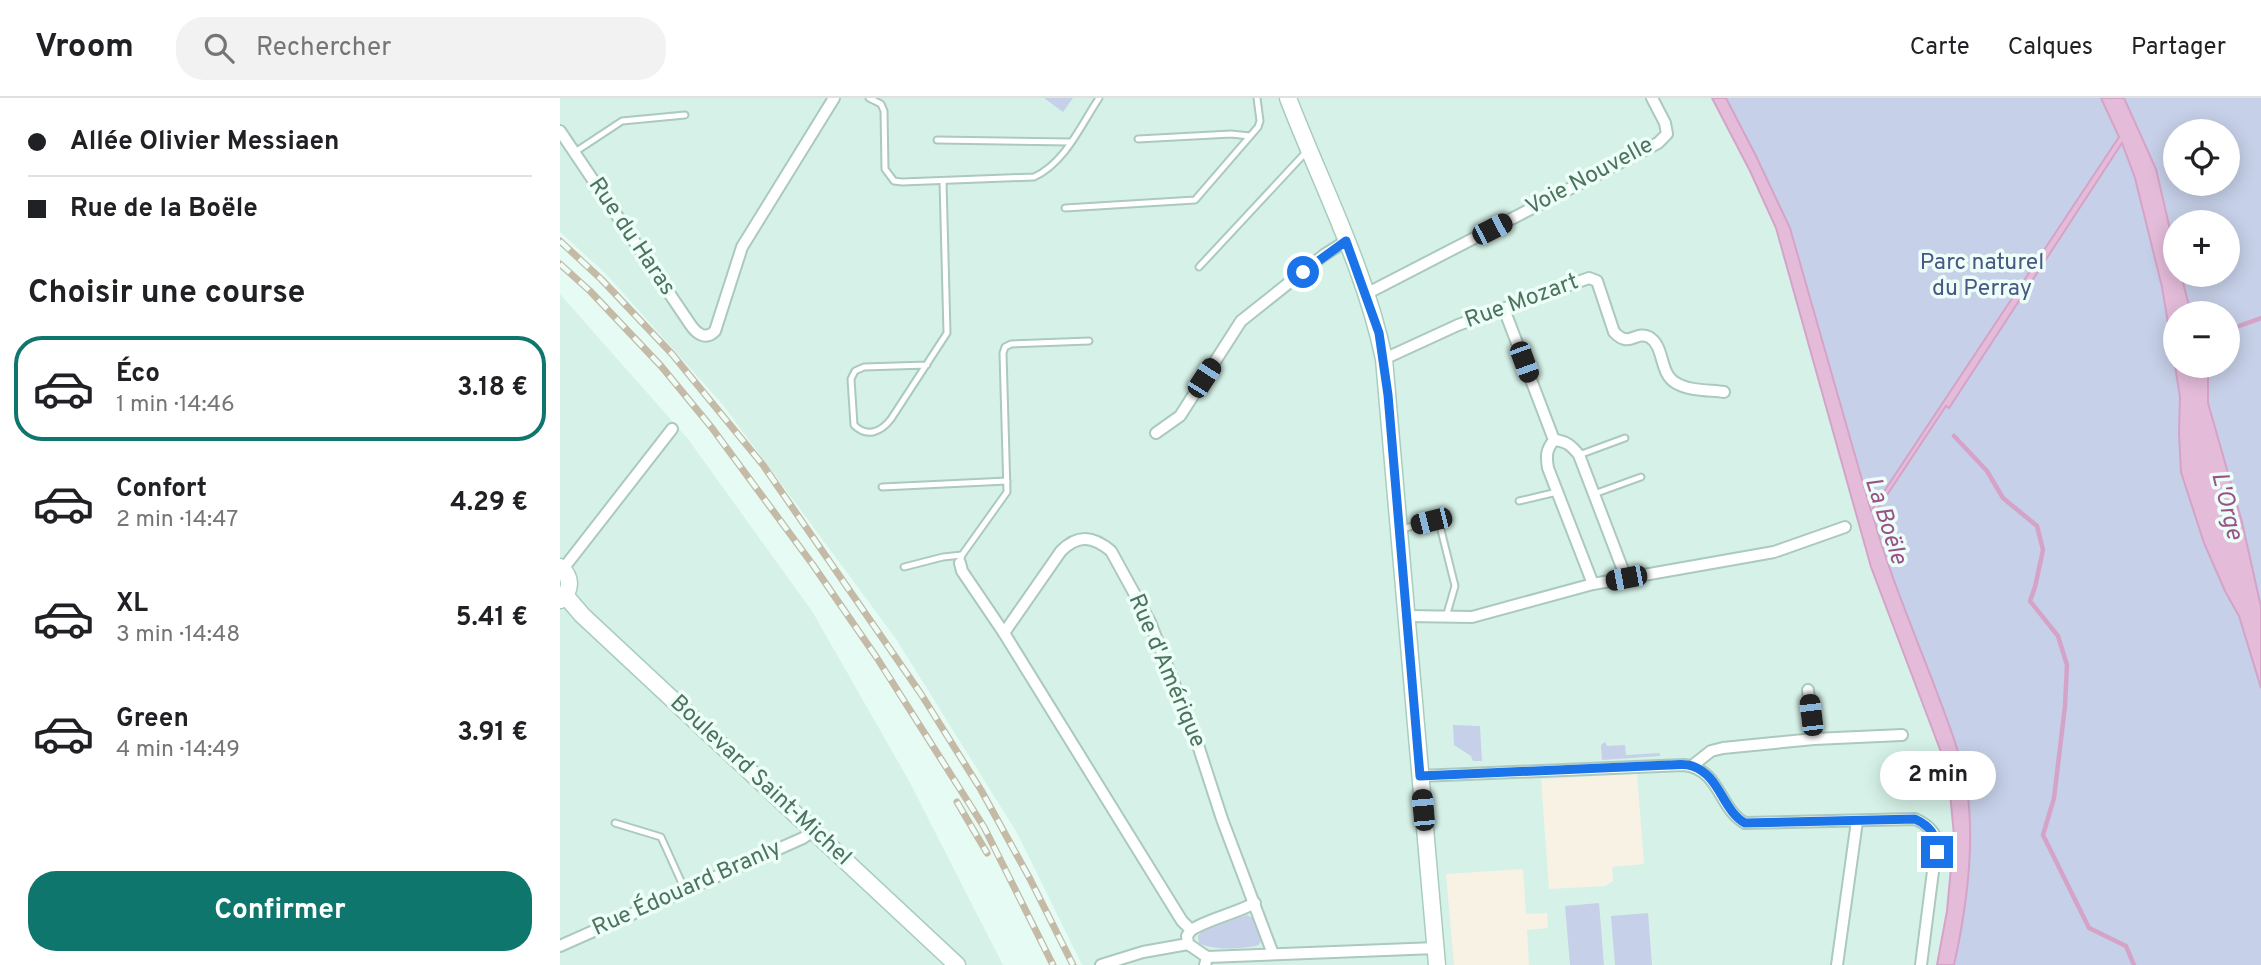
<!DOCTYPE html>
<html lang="fr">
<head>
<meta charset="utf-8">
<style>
  body { margin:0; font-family:Overpass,sans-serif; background:#f2f2f2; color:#202124; height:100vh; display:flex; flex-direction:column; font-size:26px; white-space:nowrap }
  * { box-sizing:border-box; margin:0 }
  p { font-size:23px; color:#757577 }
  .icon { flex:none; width:38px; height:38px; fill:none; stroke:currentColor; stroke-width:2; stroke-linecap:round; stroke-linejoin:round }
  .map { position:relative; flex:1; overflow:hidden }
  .sheet { display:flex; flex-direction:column; background:#fff; width:560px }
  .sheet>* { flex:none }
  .hud { display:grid; align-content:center; height:154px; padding:0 28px; background:#fff }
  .fabs { position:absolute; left:1603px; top:21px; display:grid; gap:14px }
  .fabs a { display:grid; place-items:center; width:77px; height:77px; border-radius:50%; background:#fff; box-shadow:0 4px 18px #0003; font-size:35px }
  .end { position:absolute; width:32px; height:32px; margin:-16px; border:9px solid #1a73e8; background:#fff; box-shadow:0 0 0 4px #fff }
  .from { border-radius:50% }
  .bubble { position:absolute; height:49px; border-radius:24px; background:#fff; box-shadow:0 4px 18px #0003; font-size:23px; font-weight:700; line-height:49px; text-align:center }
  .car { position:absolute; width:21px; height:42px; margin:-21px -10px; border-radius:9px; box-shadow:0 0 5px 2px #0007; background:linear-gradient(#222 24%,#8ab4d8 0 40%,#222 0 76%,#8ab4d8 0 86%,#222 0) }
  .hud b { display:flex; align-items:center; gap:24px; height:66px; font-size:26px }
  .hud b+b { border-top:2px solid #e0e0e0 }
  .hud i { width:18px; height:18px; background:#202124 }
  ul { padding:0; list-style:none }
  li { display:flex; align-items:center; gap:21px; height:105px; margin:0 14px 10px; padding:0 14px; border:4px solid transparent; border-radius:28px }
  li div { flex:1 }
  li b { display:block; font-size:26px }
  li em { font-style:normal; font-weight:700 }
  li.current { border-color:#0f766e }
  li>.icon { width:63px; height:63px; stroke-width:1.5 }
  h2 { padding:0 28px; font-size:32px; line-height:84px }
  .cta { display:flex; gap:14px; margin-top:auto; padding:14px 28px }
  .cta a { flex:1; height:80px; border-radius:28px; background:#0f766e; color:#fff; font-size:28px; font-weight:700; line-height:80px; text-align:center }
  header { display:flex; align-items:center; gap:42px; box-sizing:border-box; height:98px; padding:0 35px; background:#fff; border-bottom:2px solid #e0e0e0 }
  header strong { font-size:33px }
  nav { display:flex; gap:38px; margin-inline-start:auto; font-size:24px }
  .search { width:490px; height:63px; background:#f2f2f2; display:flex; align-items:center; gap:18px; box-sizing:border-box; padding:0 24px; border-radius:28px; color:#757577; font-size:26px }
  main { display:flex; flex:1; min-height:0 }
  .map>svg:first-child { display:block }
</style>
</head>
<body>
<header>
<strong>Vroom</strong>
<div class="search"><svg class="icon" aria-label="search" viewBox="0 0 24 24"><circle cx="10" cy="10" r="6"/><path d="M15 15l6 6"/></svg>Rechercher</div>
<nav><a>Carte</a><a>Calques</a><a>Partager</a></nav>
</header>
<main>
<section class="sheet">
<div class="hud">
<b><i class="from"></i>Allée Olivier Messiaen</b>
<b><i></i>Rue de la Boële</b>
</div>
<h2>Choisir une course</h2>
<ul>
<li class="current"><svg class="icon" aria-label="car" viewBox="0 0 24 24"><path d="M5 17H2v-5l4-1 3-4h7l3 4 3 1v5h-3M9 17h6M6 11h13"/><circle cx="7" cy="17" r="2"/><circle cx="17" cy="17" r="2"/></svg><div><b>Éco</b><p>1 min · 14:46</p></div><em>3.18 €</em></li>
<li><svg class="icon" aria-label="car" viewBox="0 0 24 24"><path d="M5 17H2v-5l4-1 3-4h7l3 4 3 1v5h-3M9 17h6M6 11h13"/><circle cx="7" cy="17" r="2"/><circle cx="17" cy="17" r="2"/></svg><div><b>Confort</b><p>2 min · 14:47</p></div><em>4.29 €</em></li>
<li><svg class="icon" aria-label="car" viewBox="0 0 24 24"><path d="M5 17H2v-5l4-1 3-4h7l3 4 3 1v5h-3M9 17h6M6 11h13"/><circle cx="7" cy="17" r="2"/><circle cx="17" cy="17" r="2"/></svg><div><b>XL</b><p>3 min · 14:48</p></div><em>5.41 €</em></li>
<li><svg class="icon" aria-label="car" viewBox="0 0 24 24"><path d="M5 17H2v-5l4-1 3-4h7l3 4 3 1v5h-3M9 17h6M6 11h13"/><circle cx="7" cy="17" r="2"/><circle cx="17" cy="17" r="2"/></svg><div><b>Green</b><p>4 min · 14:49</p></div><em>3.91 €</em></li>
</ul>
<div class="cta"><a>Confirmer</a></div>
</section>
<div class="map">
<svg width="1701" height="867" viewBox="0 0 1701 867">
  <rect width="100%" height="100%" fill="#e7fbf5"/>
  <g fill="#d6f2e8" fill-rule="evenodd">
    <path d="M0 0H1701V867H522L457 735 336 541 163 307 47 177 0 134ZM1615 33H1668V86H1615ZM1615 124H1668V177H1615ZM1615 215H1668V268H1615Z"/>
    <path d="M0 196 128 341 252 513 348 681 443 867H0Z"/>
  </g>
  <g fill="#f7f2e3">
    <path d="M1077 676 1084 766 1052 769 1053 783 1045 788 989 791 981 681Z"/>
    <path d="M963 771 966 816 987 815 988 830 967 832 969 867H894L886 776Z"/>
  </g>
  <g fill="#c6d0e8" fill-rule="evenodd">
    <path d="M484 0H513L503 14Z"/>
    <path d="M1166 0H1541L1564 47 1575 80 1602 189 1620 299 1619 335 1621 374 1644 445 1665 493 1679 518 1701 590V867H1393L1403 817 1411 735 1401 665 1325 459 1231 131Z"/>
    <path d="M1564 0H1701V509L1682 424 1648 305V268H1668V215H1631L1621 177H1668V124H1615V153L1596 71ZM1615 33H1668V86H1615Z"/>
    <path d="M893 627 920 628 922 663H913L911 658 894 647Z"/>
    <path d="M1045 644 1047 648 1065 647 1066 657 1100 655V658L1042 662 1041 647Z"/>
    <path d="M1039 805 1044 867H1010L1005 808Z"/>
    <path d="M1088 815 1092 867H1055L1051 818Z"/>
    <path d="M687 817 693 820 702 840 699 847C683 851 654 853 639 845L638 838 642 832Z"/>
  </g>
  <g fill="#e4bcda" stroke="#d5a3c8" stroke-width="2">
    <path d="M1152 0H1166L1195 56 1230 130 1311 413 1559 39 1541 0H1564L1596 71 1615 153V177H1621L1631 215H1615V267L1602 189 1575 80 1562 45 1389 310 1386 308 1313 418C1329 475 1352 529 1373 584 1386 619 1401 655 1407 691 1415 746 1406 813 1394 867H1377L1387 813 1394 737 1390 695 1381 654 1311 469 1216 130 1190 73Z"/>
    <path d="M1615 268H1648V305L1682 424 1701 509V590L1679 518 1665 493 1644 445 1621 374 1619 335 1620 299Z"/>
  </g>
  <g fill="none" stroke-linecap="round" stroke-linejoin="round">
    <g stroke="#d5a3c8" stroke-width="4.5">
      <path d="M1668 232 1701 220"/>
      <path d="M1394 338 1427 373 1443 400 1477 428 1483 452 1475 489 1470 503 1498 538 1507 567 1505 608 1494 700 1483 737 1529 830 1566 848 1574 867"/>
    </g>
    <defs>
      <g id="lane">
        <path d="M309 0 321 6 324 13 325 71 334 83 342 84 474 79C505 65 521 27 539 0"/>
        <path d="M578 41 671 36 690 38"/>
        <path d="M377 42 511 44"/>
        <path d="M15 54 62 23 125 17"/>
        <path d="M505 110 635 102 698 29 700 23 697 0"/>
        <path d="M639 169 747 53"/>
        <path d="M367 267 304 269 295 273 291 281 294 327C307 340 321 334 331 321L387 235 383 83"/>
        <path d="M1019 357 1065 340"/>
        <path d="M322 389 447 383"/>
        <path d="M1034 396 1081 379"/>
        <path d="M959 403 997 394"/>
        <path d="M842 431 871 423 879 424 895 488 886 519"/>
        <path d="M400 465 402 457 447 394 443 255 445 249 451 246 529 243"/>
        <path d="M344 469 383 459 402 457"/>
        <path d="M55 725 101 739 125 792"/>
      </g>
      <g id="street">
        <path d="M0 33 130 226C136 235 145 243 155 233L182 149 274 0"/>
        <path d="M806 196 1098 45 1107 36 1105 25 1092 0"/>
        <path d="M944 211 994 342C986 352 986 358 988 370L1033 486"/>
        <path d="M824 261 898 227 1029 180 1037 183 1054 234C1070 251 1075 232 1089 239 1105 248 1099 276 1116 285 1129 293 1149 292 1164 294"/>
        <path d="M596 335 620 318 681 223 764 157 786 143"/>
        <path d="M994 342C1006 343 1011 347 1019 357L1066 480"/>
        <path d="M400 465 402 473 444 535 622 823 631 832 627 838 628 846 647 859 645 867"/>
        <path d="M3 471 112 331"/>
        <path d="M847 518 912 519 1033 486 1214 454 1285 429"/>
        <path d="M444 535 501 453C518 436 533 438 551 453L590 524 637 644 662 721 713 856"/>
        <path d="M1248 592 1254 641"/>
        <path d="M1132 668 1151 653 1163 650 1254 641 1342 637"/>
        <path d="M860 678 1124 667C1160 671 1159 711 1185 725L1355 721C1366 726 1372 731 1377 742L1361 867"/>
        <path d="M631 832C651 820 674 816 695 805"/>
        <path d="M0 848 243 740 253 733"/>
        <path d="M647 859 876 850"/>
        <path d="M541 867 583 854 628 846"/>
        <path d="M1277 867 1297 723"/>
      </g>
      <g id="secondary">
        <path d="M728 0C761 86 805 170 824 261L877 867"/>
        <path d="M0 469C12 479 12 492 0 502"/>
        <path d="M5 497 22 517 397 867"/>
      </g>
    </defs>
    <use href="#lane" stroke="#abc9bc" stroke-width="9"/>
    <use href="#street" stroke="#abc9bc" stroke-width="14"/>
    <use href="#secondary" stroke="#a9cdbd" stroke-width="19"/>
    <use href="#lane" stroke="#fff" stroke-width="5"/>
    <use href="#street" stroke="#fff" stroke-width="10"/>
    <use href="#secondary" stroke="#fff" stroke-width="16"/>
    <defs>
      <g id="rail">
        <path d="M0 143 41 181 112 256 203 367 361 596 421 692 470 781 513 867"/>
        <path d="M0 166 30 193 101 268 152 330 253 467 317 560 424 729 493 867"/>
        <path d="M397 704 427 755"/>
      </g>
    </defs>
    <use href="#rail" stroke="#c4baa6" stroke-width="7"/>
    <use href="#rail" stroke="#edfef9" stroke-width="4.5" stroke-dasharray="13" stroke-linecap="butt"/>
  </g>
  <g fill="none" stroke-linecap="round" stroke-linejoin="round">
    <path stroke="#1a73e8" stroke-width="9" d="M743 174 786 143 819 235 828 297 860 678 1109 667C1116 667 1125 665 1132 668 1160 677 1162 712 1185 725L1355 721C1370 728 1377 737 1377 754"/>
  </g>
  <g text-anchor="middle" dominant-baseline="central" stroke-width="7" stroke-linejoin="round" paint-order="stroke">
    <g font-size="23" fill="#4d735f" stroke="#edfef9">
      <text transform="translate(1030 79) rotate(-28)">Voie Nouvelle</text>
      <text transform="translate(71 139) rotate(56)">Rue du Haras</text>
      <text transform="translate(962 204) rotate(-20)">Rue Mozart</text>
      <text transform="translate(606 573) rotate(67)">Rue d'Amérique</text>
      <text transform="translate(200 683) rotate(43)">Boulevard Saint-Michel</text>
      <text transform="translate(127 791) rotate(-24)">Rue Édouard Branly</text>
    </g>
    <g font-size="23" fill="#4b5684" stroke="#edfef9">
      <text x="1422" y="165">Parc naturel<tspan x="1422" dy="26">du Perray</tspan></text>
    </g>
    <g font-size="24" font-style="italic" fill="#9a5186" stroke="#edfef9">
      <text transform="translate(1666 408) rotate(76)">L'Orge</text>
      <text transform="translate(1325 423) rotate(72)">La Boële</text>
    </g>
  </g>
</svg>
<div class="fabs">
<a><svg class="icon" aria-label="locate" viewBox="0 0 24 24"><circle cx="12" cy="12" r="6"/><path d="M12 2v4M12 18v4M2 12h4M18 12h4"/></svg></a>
<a>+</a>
<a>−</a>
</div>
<i class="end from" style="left:743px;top:174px"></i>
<i class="end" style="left:1377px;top:754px"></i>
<div class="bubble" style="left:1320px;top:653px;width:116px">2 min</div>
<i class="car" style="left:932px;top:131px;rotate:63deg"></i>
<i class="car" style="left:964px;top:264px;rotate:160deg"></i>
<i class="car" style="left:644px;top:280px;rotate:33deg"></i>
<i class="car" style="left:871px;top:423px;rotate:256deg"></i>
<i class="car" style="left:1066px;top:480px;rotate:259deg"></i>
<i class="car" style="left:1251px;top:617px;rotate:353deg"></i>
<i class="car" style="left:863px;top:712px;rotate:355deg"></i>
</div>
</main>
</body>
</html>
